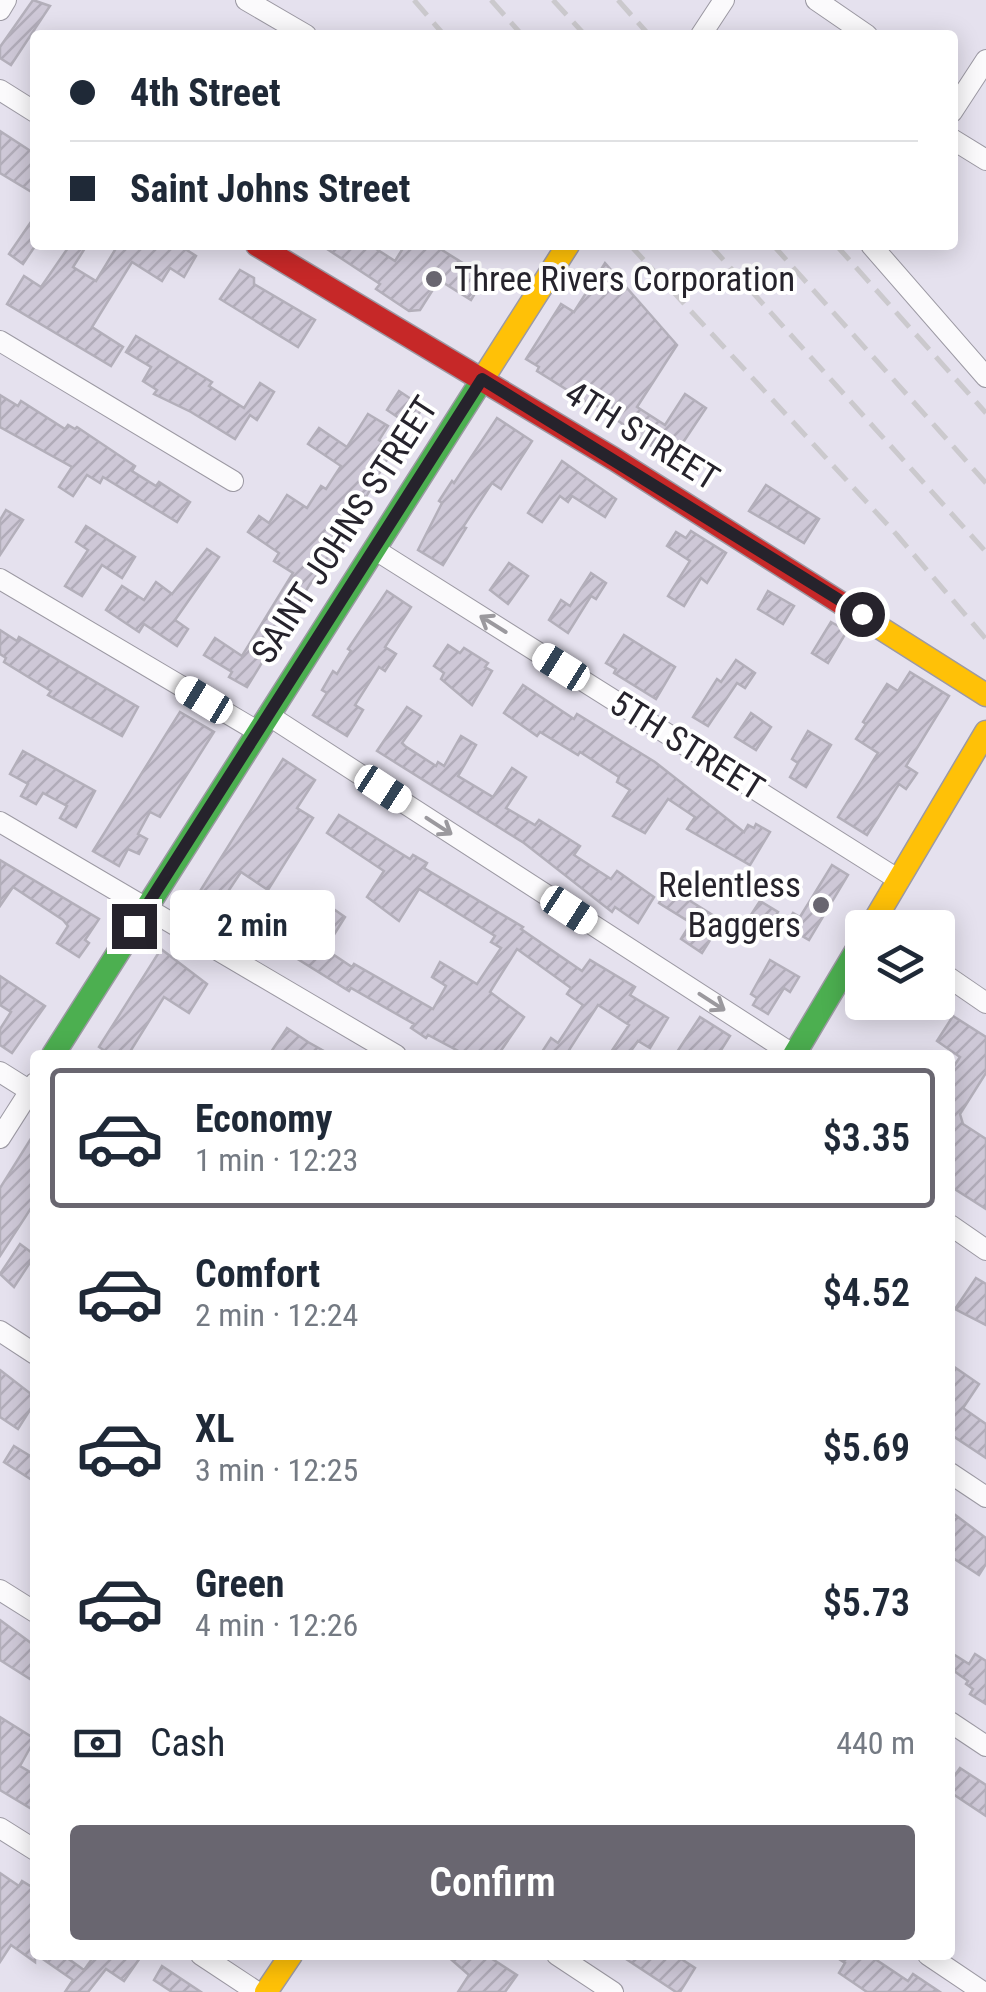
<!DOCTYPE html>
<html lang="en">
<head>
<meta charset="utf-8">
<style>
  body { margin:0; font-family:"Roboto Condensed",sans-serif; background:#f2f2f3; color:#1f2937; height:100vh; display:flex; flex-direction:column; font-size:38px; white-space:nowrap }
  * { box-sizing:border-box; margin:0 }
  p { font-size:32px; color:#747a83 }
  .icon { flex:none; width:55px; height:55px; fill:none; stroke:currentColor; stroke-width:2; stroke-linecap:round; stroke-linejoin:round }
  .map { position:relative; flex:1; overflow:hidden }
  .sheet { position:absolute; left:30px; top:1050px; width:925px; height:910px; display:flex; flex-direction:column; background:#fff; border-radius:10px; box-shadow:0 5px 25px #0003 }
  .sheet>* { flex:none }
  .guide { position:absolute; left:30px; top:30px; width:928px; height:220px; border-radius:10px; box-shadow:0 5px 25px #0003; display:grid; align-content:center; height:220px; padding:0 40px; background:#fff }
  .tools { position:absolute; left:845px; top:910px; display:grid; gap:20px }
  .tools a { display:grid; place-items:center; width:110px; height:110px; border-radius:10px; background:#fff; box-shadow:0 5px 25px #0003; font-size:50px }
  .end { position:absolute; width:45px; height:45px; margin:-22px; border:12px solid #26232c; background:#fff; box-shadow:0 0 0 5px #fff }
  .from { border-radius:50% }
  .bubble { position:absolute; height:70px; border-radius:10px; background:#fff; box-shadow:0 5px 25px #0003; font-size:32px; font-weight:600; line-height:70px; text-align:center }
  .car { position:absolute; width:30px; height:60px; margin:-30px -15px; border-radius:12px; box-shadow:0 0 8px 2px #0007; background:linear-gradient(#fff 24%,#345 0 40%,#fff 0 76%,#345 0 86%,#fff 0) }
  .guide b { display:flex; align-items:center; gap:35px; height:95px; font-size:38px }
  .guide b+b { border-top:2px solid #e0e1e3 }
  .guide i { width:25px; height:25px; background:#1f2937 }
  ul { padding:18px 0 0; list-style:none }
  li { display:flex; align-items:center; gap:30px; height:140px; margin:0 20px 15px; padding:0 20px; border:5px solid transparent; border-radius:10px }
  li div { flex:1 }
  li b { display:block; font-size:38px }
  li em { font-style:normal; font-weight:600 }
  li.current { border-color:#696670 }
  li>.icon { width:90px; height:90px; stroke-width:1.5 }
  .pay { display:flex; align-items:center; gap:25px; height:110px; padding:0 40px; font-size:38px }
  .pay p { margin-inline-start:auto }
  .primary-button { display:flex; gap:20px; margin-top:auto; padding:20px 40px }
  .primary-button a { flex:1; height:115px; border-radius:10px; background:#696670; color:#fff; font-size:40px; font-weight:600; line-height:115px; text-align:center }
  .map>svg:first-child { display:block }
</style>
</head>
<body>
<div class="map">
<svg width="986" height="1992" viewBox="0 0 986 1992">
  <defs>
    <pattern id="building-hatch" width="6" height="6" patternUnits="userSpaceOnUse" patternTransform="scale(2.5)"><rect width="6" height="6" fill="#cec8d7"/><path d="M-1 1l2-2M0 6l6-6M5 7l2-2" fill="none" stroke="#b1acb9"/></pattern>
  </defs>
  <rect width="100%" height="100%" fill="#e5e1ee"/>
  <g fill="url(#building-hatch)" stroke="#b3afba" stroke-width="2.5">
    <path d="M33 0 50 6 11 65 0 58V47Z"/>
    <path d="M0 131 35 154V194L0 173Z"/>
    <path d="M35 216V246L23 264 9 254Z"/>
    <path d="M70 245H87L73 267 96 281 118 245H179L196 256 184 277 170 268 162 281 132 262 92 327 123 347 111 366 7 304 24 276 41 287Z"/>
    <path d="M321 245H370L395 261 405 245H434L485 277 471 300 439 280 420 310 409 311 376 289 380 284Z"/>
    <path d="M605 263 677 345 637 407 665 425 685 394 706 408 672 459 629 432 631 430 590 401 588 403 537 371 539 367 526 359 561 304 574 312Z"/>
    <path d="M240 270 254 278V284L315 320 298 347 220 299Z"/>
    <path d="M136 336 212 382 209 386 244 408 260 383 274 392 257 420 250 415 235 439 191 412 154 394 157 390 143 381 151 367 126 352Z"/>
    <path d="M399 391 423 407 411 426 387 410Z"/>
    <path d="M0 395 18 406 21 401 65 429 68 425 75 429 77 427 135 466 132 471 156 486 159 482 190 502 177 522 103 477 100 483 87 475 73 496 59 487 72 467 0 427Z"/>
    <path d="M368 414 388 426 379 440 393 449 366 497 363 495 353 510 349 507 332 534 344 542 320 577 317 575 310 584 247 687 229 677 232 672 204 655 215 638 242 656 293 573 274 561 279 553 248 532 259 516 269 523 287 495 307 508 321 486 326 489 341 466 308 444 319 428 347 447Z"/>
    <path d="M497 418 532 441 501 489 492 483 463 527 466 528 443 565 418 550 442 503 439 501 452 481 454 483Z"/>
    <path d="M562 461 616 499 605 517 572 496 568 502 560 496 542 522 528 513Z"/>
    <path d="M766 485 819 519 804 543 749 511Z"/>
    <path d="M6 510 23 520 0 555V520Z"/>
    <path d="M86 526 135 557 122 578 102 565 82 596 65 586 88 550 76 542Z"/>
    <path d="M691 531 726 553 707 583 701 578 684 606 668 596 690 561 667 546 676 532 686 538Z"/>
    <path d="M207 549 219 557 175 620 188 629 177 646 144 624 139 632 106 610 122 586 144 600 156 582 172 594Z"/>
    <path d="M509 563 528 576 508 604 490 590Z"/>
    <path d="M591 573 606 583 596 599 591 596 568 633 549 620 561 600 570 606Z"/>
    <path d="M387 591 411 607 385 647 396 654 385 671 379 667 355 705 363 710 347 736 313 715 327 693 322 690 333 671 337 674 351 651 348 649Z"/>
    <path d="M768 591 794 606 783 624 758 609Z"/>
    <path d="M831 622 847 631 828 663 812 653Z"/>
    <path d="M0 630 17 641 19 637 138 707 122 736 48 695 51 691 4 662 6 658 0 654Z"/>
    <path d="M624 635 675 667 656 699 614 673 616 669 606 663Z"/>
    <path d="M448 645 460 653 464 648 488 663 485 667 492 671 472 705 441 679 444 673 434 666Z"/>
    <path d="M736 660 755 673 745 688 737 683 708 726 693 717 717 679 721 682Z"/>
    <path d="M910 672 949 696 906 766 917 773 906 789 899 784 867 835 838 817 878 753 856 739 866 724 863 722 887 684 898 691Z"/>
    <path d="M523 685 574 719 577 714 655 762 744 832 748 825 754 828 756 824 770 832 750 865 687 829 695 817 668 799 645 833 613 816 630 790 617 782 619 777 580 752 578 755 540 732 537 736 504 713Z"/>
    <path d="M407 707 421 716 402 743 405 746 436 766 438 762 444 766 461 736 476 745 458 776 493 797 512 768 526 777 506 808 535 825 539 820 580 846 574 855 611 879 617 871 654 897 638 923 615 907 612 912 524 843 377 751Z"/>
    <path d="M180 712 214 732 160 817 150 812 138 834 147 839 139 854 128 849 119 866 93 851Z"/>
    <path d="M751 713 771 727 756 750 735 737Z"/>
    <path d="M808 731 831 745 806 787 790 777 798 763 792 759Z"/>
    <path d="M23 751 95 791 76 827 60 818 67 806 43 793 36 804 21 796 28 784 10 774Z"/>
    <path d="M283 759 315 780 297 808 313 818 268 890 241 872 211 917 192 904Z"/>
    <path d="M339 815 410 859 413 855 427 863 424 868 523 927 521 929 582 971 590 960 635 987 630 995 668 1018 650 1048 638 1041 628 1055H609L629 1025 598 1005 569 1050 577 1055H540L551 1038 558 1043 583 1005 567 994 571 988 517 949 490 992 524 1017 498 1055H466L428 1035 426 1038 411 1028 414 1024 351 988 349 991 264 938 266 934 257 929 279 892 303 906 291 926 315 942 335 910 345 917 325 949 352 967 354 964 433 1009 446 986 432 977 440 962 477 984 501 948 491 942 495 936 419 889 399 921 367 897 384 871 327 833Z"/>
    <path d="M0 860 99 919 85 940 89 943 79 957 57 943 68 926 63 920 13 887 0 906Z"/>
    <path d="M832 865 848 875 809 940 785 926 793 913 800 917Z"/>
    <path d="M668 887 722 921 702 953 681 939 691 923 659 903Z"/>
    <path d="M760 901 778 912 764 935 745 924Z"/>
    <path d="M161 949 207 984 189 1013 164 997 128 1055H111L99 1047Z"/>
    <path d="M770 960 799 977 790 992 784 988 768 1014 753 1005 757 998 751 994Z"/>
    <path d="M0 976 45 1006 12 1053 0 1045V1029L11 1012 0 1005Z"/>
    <path d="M953 1016 986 1037V1073L960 1114 963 1124 986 1139V1209L950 1186V1072L960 1057 937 1041Z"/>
    <path d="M700 1017 730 1036 718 1055H675Z"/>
    <path d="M287 1028 308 1042 331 1055H269Z"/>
    <path d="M35 1132V1202L0 1256V1188Z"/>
    <path d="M20 1244 35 1255 14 1287 0 1274Z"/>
    <path d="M976 1278 986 1284V1325L955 1309Z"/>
    <path d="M950 1364 979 1384 963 1408 986 1424V1458L950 1434Z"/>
    <path d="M0 1370 35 1397V1402L18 1429 0 1417Z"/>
    <path d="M14 1446 35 1459V1482L4 1462Z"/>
    <path d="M950 1511 986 1538V1564L979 1575 950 1556Z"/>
    <path d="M0 1620 35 1646V1670L30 1679 0 1660Z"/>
    <path d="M950 1652 969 1664 975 1654 986 1661V1704L970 1694 973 1689 966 1684 968 1681 950 1668Z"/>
    <path d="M0 1717 35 1739 20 1766 35 1775V1811L0 1790Z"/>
    <path d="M960 1768 986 1785V1816L950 1792V1782Z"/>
    <path d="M0 1873 19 1886 22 1881 35 1889V1962L11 1945 0 1962Z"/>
    <path d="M37 1955H63L84 1970 92 1959 85 1955H142L124 1981 106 1969 88 1992H65L73 1980Z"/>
    <path d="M446 1955H486L517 1975 505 1992H458L469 1975Z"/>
    <path d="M620 1955H675L695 1968 680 1992H676Z"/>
    <path d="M833 1955H869L908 1981 913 1974 940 1992H867L839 1973 845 1963Z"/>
    <path d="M162 1966 201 1992H172L154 1980Z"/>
  </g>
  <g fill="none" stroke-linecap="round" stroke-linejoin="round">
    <defs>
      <g id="street">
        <path d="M246 0 306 35"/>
        <path d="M816 0 867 35"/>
        <path d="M0 10 6 0"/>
        <path d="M701 35 724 0"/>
        <path d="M0 90 35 112"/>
        <path d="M952 112 986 60"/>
        <path d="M952 139 986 160"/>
        <path d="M871 245 986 377"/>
        <path d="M0 341 233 481"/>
        <path d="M374 549 899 880"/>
        <path d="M0 579 257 731"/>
        <path d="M268 715 794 1055"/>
        <path d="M0 822 396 1055"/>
        <path d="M938 970 986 1003"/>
        <path d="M0 1072 35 1094"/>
        <path d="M0 1138 35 1083"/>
        <path d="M950 1225 986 1250"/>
        <path d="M0 1331 35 1354"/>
        <path d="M950 1473 986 1497"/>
        <path d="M0 1590 35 1612"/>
        <path d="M950 1722 986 1746"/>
        <path d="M0 1828 35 1850"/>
        <path d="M201 1955 257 1992"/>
        <path d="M557 1955 613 1992"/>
        <path d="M928 1955 983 1992"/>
      </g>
      <g id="fast">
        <path d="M53 1055 482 380"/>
        <path d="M794 1055 862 941"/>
      </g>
      <g id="slow">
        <path d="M482 380 568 245"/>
        <path d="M844 605 986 695"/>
        <path d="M870 928 986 732"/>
        <path d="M266 1992 291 1955"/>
      </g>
      <path id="jam" d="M257 245 614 459 844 605"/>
    </defs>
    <use href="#street" stroke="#9c99a3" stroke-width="22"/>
    <use href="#fast" stroke="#9c99a3" stroke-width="25"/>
    <use href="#slow" stroke="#9c99a3" stroke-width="25"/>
    <use href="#jam" stroke="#9c99a3" stroke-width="25"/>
    <use href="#street" stroke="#fbfafc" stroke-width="20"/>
    <use href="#fast" stroke="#4caf50" stroke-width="22"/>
    <use href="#slow" stroke="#ffc107" stroke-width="22"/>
    <use href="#jam" stroke="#c62828" stroke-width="22"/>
    <g stroke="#cbc9cd" stroke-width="5" stroke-dasharray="20 10" stroke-linecap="butt">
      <path d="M414 0 444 35"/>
      <path d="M491 0 522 35"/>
      <path d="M553 0 585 35"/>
      <path d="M618 0 649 35"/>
      <path d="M630 245 897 535 986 639"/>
      <path d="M710 245 986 552"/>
      <path d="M773 245 986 483"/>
      <path d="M836 245 986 413"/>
    </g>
  </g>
  <defs><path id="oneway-shaft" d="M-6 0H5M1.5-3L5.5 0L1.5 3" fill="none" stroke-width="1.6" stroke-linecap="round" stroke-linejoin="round" transform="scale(2.5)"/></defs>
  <g stroke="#9b999e">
    <use href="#oneway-shaft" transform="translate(493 624) rotate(-148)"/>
    <use href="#oneway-shaft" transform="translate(439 826) rotate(33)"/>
    <use href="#oneway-shaft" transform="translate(712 1002) rotate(33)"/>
  </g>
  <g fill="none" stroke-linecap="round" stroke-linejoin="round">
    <path stroke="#26232c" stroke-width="12" d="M134 926 482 379 862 614"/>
  </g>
  <g fill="#696670" stroke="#fff" stroke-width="4">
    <circle cx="434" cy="279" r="10"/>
    <circle cx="821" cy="905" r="10"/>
  </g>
  <g text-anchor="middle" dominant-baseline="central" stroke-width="8" stroke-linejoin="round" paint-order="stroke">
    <g font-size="35" fill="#26232c" stroke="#fff" text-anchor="start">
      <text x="454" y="279">Three Rivers Corporation</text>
      <text x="801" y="885" text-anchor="end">Relentless<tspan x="801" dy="40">Baggers</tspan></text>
    </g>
    <g font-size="35" fill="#26232c" stroke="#fff">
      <text transform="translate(642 436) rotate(32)">4TH STREET</text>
      <text transform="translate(345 530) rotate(-57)">SAINT JOHNS STREET</text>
      <text transform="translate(687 746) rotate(32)">5TH STREET</text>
    </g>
  </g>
</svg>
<div class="tools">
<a><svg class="icon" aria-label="layers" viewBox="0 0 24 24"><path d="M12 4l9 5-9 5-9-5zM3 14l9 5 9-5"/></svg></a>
</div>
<i class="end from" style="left:862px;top:614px"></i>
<i class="end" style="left:134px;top:926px"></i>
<div class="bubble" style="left:170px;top:890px;width:165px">2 min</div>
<i class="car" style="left:561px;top:667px;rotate:302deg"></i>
<i class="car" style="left:204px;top:700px;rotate:301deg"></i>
<i class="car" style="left:383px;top:789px;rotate:123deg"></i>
<i class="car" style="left:569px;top:910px;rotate:123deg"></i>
<div class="guide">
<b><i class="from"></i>4th Street</b>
<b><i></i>Saint Johns Street</b>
</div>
<section class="sheet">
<ul>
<li class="current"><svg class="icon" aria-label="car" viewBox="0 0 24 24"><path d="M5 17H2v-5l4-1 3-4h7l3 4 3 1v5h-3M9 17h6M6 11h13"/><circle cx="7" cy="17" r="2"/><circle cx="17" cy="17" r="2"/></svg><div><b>Economy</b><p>1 min · 12:23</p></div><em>$3.35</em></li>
<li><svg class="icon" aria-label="car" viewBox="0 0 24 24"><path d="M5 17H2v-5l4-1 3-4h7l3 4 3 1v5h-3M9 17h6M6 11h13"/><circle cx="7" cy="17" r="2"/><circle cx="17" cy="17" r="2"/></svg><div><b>Comfort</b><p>2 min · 12:24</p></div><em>$4.52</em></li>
<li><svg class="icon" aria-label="car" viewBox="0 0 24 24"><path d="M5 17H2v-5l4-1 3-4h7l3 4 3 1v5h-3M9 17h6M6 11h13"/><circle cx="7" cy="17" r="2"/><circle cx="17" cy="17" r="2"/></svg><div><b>XL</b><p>3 min · 12:25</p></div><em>$5.69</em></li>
<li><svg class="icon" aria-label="car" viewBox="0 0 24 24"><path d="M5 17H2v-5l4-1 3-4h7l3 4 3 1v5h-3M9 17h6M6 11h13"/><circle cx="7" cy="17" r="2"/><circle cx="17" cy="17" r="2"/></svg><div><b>Green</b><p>4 min · 12:26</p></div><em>$5.73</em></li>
</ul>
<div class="pay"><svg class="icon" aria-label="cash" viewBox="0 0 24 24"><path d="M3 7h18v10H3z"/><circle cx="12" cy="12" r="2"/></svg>Cash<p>440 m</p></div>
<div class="primary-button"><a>Confirm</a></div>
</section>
</div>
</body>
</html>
